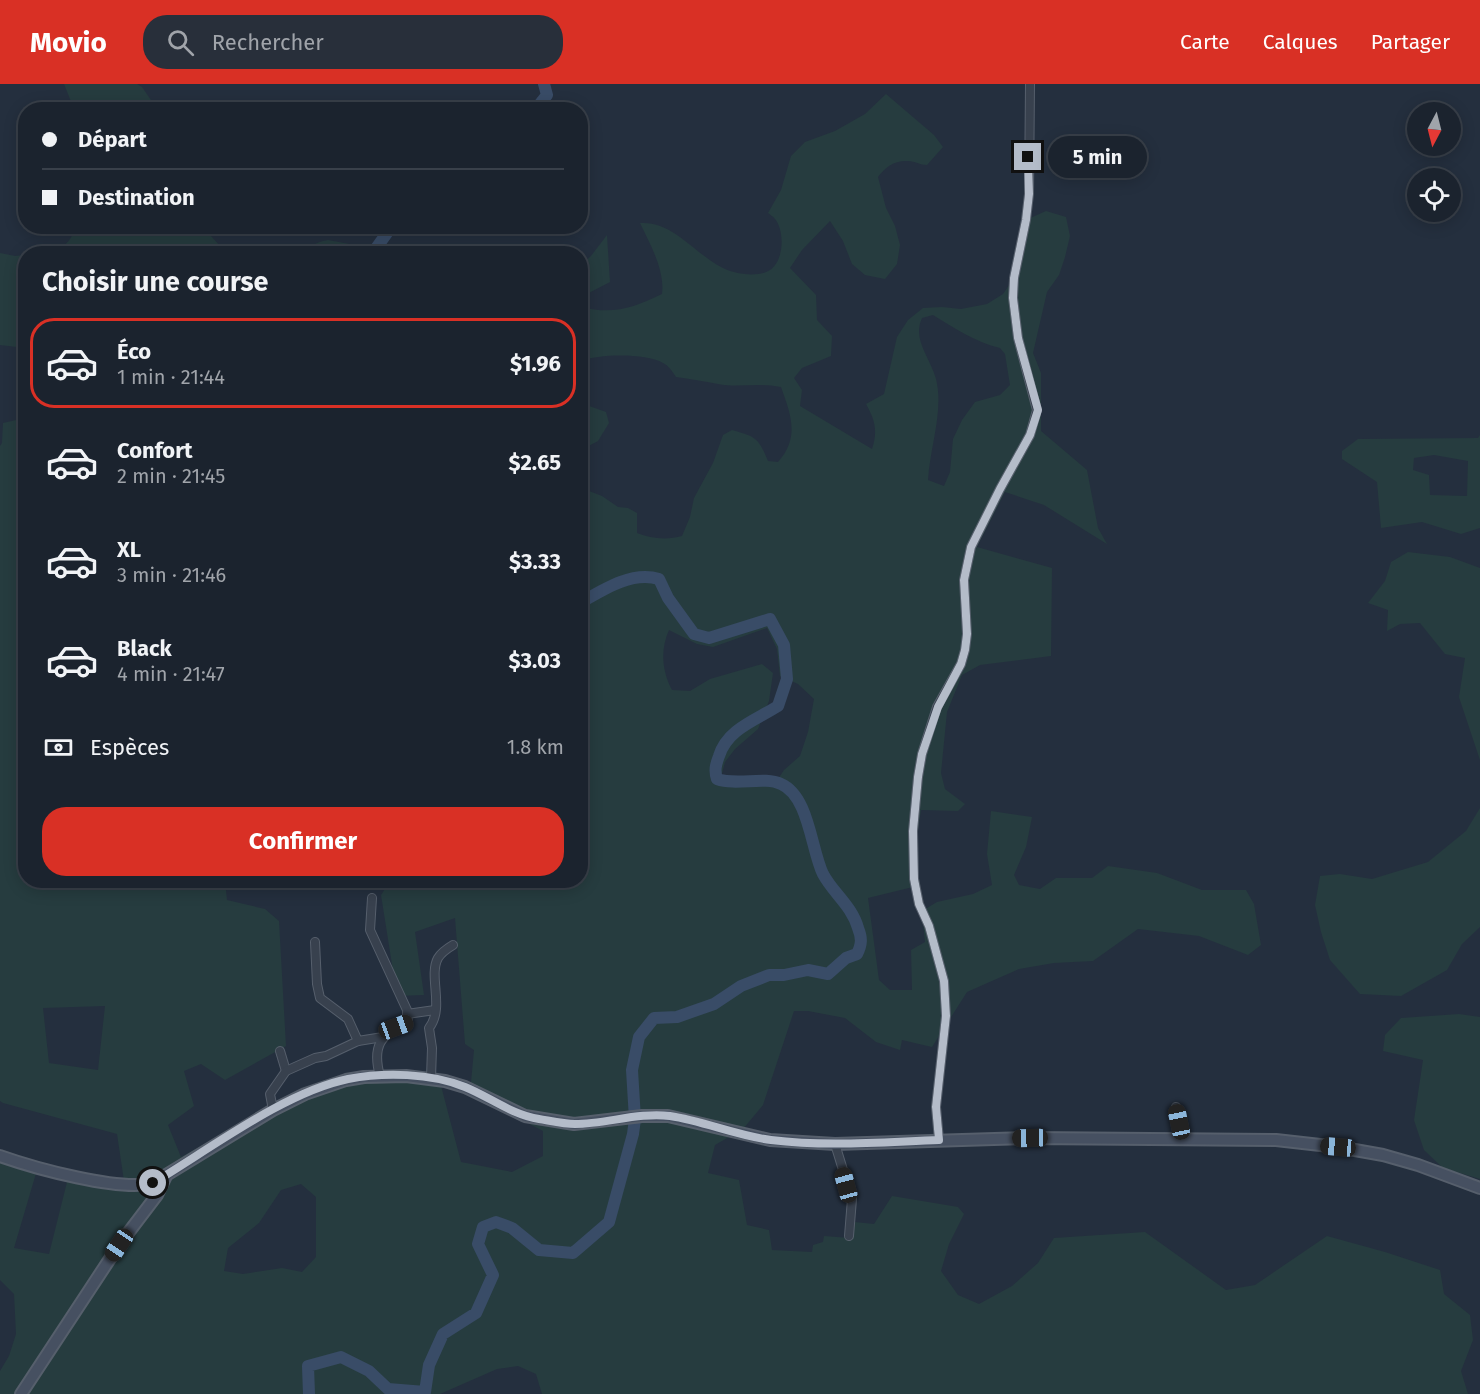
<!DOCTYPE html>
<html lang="fr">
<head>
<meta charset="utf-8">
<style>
  body { margin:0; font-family:"Fira Sans",sans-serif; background:#282f3a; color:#f1f3f6; height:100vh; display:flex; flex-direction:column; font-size:22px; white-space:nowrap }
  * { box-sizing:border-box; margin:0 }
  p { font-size:20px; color:#a0a4aa }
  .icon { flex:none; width:33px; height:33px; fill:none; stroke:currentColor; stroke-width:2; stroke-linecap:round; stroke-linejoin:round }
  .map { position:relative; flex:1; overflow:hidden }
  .side { position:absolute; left:18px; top:162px; width:570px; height:642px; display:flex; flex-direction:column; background:#1b232e; border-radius:24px; box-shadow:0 3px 15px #0003,0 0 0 2px #39404a }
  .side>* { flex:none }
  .hud { position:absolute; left:18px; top:18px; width:570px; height:132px; border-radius:24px; box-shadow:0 3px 15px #0003,0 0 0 2px #39404a; display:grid; align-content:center; height:132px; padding:0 24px; background:#1b232e }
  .needle { width:39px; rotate:187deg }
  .tools { position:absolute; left:1407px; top:18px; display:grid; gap:12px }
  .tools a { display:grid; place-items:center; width:54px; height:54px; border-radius:50%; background:#1b232e; box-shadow:0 3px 15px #0003,0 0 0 2px #39404a; font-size:30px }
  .end { position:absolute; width:27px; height:27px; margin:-14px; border:8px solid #b4bcc9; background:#111; box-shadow:0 0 0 3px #111 }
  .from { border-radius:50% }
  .bubble { position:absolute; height:42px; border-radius:21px; background:#1b232e; box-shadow:0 3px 15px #0003,0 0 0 2px #39404a; font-size:20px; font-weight:700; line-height:42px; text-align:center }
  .car { position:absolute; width:18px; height:36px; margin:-18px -9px; border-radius:8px; box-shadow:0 0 4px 2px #0007; background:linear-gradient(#222 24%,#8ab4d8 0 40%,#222 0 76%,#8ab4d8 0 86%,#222 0) }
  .hud b { display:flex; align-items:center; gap:21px; height:57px; font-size:22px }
  .hud b+b { border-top:2px solid #39404a }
  .hud i { width:15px; height:15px; background:#f1f3f6 }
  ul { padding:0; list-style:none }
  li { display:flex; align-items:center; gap:18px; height:90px; margin:0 12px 9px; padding:0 12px; border:3px solid transparent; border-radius:24px }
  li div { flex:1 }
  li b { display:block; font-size:22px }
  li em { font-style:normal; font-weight:700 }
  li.on { border-color:#d93025 }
  li>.icon { width:54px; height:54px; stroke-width:1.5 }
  h2 { padding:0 24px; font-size:27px; line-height:72px }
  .pay { display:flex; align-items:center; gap:15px; height:66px; padding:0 24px; font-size:22px }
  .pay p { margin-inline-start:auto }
  .cta { display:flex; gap:12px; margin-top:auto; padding:12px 24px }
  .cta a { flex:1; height:69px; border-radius:24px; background:#d93025; color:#fff; font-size:24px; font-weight:700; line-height:69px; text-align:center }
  header { display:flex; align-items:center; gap:36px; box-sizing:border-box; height:84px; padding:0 30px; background:#d93025; color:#fff }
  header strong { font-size:28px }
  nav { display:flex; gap:33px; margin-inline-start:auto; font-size:21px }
  .search { width:420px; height:54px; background:#282f3a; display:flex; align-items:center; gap:15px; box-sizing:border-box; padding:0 21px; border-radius:24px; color:#a0a4aa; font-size:22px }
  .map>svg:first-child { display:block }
</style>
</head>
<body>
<header>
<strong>Movio</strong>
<div class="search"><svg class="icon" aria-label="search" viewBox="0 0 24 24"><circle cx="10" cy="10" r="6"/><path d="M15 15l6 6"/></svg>Rechercher</div>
<nav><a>Carte</a><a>Calques</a><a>Partager</a></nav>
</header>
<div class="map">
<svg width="1480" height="1310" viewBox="0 0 1480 1310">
  <rect width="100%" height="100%" fill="#242f3e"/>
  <g fill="#263c3f" fill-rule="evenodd">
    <path d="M64 0H137L142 3 153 19 152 25H87L72 20Z"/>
    <path d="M886 10 934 51 943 63 927 81C920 81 915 77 908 77 895 76 885 83 878 93L886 124 895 142 900 161 897 180 885 195 865 191 852 180 843 157 830 137 802 166 790 184 816 211 817 236 832 252 831 272 802 284 794 294 802 306 800 322 872 365C878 347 875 336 866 320L884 310 897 253 908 236 923 224 942 223 961 225 987 220 1003 210 1014 194 1026 136 1046 127 1066 133 1070 152 1065 173 1059 191 1047 208 1033 269 1041 289V347L1087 386 1098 444 1107 460 1044 421 1005 408 977 463 1052 484 1051 572 980 581 962 591 947 628 941 689 945 705 965 720 958 727 921 726 918 746 917 802 868 814 879 896 890 906H912L911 866 925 858 922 827 937 818 973 810 992 801 987 770 991 727 1032 733 1026 763 1014 791 1019 801 1040 805 1056 794H1092L1108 782 1157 789 1202 806H1246L1254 820 1261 861 1248 871 1199 852 1138 845 1093 877 1054 879 1019 885 967 908 932 963 902 956 900 966 876 958 845 934 808 927H794L763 1021 743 1045 715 1061 708 1089 739 1096 747 1141 769 1146 772 1166 812 1168 813 1161 823 1158 824 1152 850 1154 854 1138 874 1140 892 1112 958 1123 964 1130 949 1160 941 1187 958 1211 979 1220 1012 1202 1038 1179 1054 1154 1145 1148 1226 1206 1255 1201 1327 1152 1385 1168 1440 1186 1444 1210 1470 1231 1473 1256 1461 1287 1468 1310H542L536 1290 518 1282 497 1285 440 1310H0V1287L9 1272 16 1250 14 1210 0 1196V1066L37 1086 14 1164 49 1170 70 1086 124 1097 117 1050 3 1019 0 1017V362L2 359 3 339 25 334 26 796 225 797 227 816 265 825 279 837 286 962 225 996 201 980 184 987 194 1022 168 1041 181 1073 272 1023 353 995 439 994 461 1078 512 1088 543 1072V1047L470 1009 474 966 465 960 455 834 415 848 424 911 397 912 381 811 390 797 580 796 581 399 584 405 602 412 618 423 628 424 637 429V449C651 455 668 456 682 452L690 433 694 414 713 379 723 351 732 346C756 353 758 353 768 377L778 378C800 353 791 331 781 303 760 298 739 304 718 300 704 297 690 295 676 293 672 287 669 282 663 279 645 269 599 270 581 277V223C613 231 633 224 662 210 665 186 650 160 640 139 673 137 694 169 721 183 733 190 758 194 770 186 784 177 785 147 775 135 773 132 770 131 768 129L781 106 791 72 805 58 835 47 865 30ZM933 231C956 245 975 258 1000 264L1005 270 1010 301 1000 311 975 318 962 336 953 355 950 388 944 402 928 396C930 363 944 326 936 295 930 273 912 256 922 234ZM767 544 777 565 780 592 798 600 814 615 808 648 800 672 784 686 774 701 744 703 726 700 721 693 725 678 735 665 758 645 769 617 773 589 762 580 710 595 690 607 672 606C662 587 660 566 669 546L697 560 713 563ZM105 922 98 986 49 979 43 924ZM301 1100 316 1113V1173L302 1188 282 1184 243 1190 224 1187 228 1164 259 1139 281 1106Z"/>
    <path d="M74 143H203L220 162 282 169H37C55 167 72 163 74 143Z"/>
    <path d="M607 151 610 198 581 213V181L591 172Z"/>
    <path d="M328 156 360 162 365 168 288 169C303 168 314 158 328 156Z"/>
    <path d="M0 169 15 172 25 171V264L0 261Z"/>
    <path d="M581 319 606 328 609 339 598 357 581 366Z"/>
    <path d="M1480 351V444L1461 450 1422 438 1381 444 1377 398 1342 375V367L1358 355 1478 354ZM1434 371 1468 377 1467 412 1430 411 1429 391 1413 386 1414 374Z"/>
    <path d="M1408 468 1450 473 1480 484V676L1459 613 1465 574 1445 570 1420 539 1400 540 1387 547 1388 526 1368 519 1385 497 1391 478Z"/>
    <path d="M1480 724V843L1462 860 1447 886 1401 912 1360 910 1330 876 1321 848 1315 821 1320 792 1340 790 1372 795 1428 778 1466 747Z"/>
    <path d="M1459 930 1480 933V1095L1443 1084 1424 1066 1414 1036 1423 976 1383 967 1385 951 1401 934Z"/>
  </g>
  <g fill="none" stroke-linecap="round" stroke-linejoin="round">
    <g stroke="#394c67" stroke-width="12">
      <path d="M535 26 547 11 544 0"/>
      <path d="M372 170 392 142"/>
      <path d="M309 1310 308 1282 341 1273 369 1287 388 1305 425 1308 429 1281 443 1250 476 1229 493 1191 478 1160 483 1143 496 1138 512 1144 539 1166 573 1169 609 1138 633 1050 635 1035 632 986 639 953 654 934 677 933 714 920 741 902 769 891H784L808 886 828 890 846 874 857 870C862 860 862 854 858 844 852 822 833 809 823 790 811 765 809 712 781 700 764 692 737 702 717 695 714 686 716 680 719 672 727 645 756 636 778 622L787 595 784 561 770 535 709 554 694 550 668 514 659 495C632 487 604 505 580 519"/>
    </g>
    <defs>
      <g id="street">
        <path d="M372 814 370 846 407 926 408 939C380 949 372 963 380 992"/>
        <path d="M315 858 317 900 320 914 348 935 358 957"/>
        <path d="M407 930 435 926"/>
        <path d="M280 967 286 987"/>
        <path d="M431 994 432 964 429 944C445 924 428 892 438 874 441 869 448 864 453 861"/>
        <path d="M273 1026 270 1010 286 987 315 974 326 972 358 957 383 953"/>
        <path d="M939 1056 936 1023 946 932 944 897 929 842 919 820 914 795 913 747 918 693 922 670 937 623 961 580 965 566 967 550 964 496 971 463 1000 405 1030 351 1037 326 1018 254 1013 214 1014 194 1026 136 1029 110 1030 0"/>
        <path d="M1176 1056 1179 1038 1176 1023"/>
        <path d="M835 1060 852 1115 849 1152"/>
      </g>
      <g id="secondary">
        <path d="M0 1072C34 1084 120 1108 153 1099L273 1026 305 1010 346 996 364 993 406 992 445 997 465 1003 525 1032 574 1040 642 1032H668L770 1056 835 1060 1030 1054 1276 1056 1338 1063 1383 1071 1418 1081 1480 1104"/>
        <path d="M21 1310 119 1161 157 1111 166 1092"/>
      </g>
    </defs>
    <use href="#street" stroke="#565f6c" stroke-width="10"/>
    <use href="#secondary" stroke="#565f6c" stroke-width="14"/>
    <use href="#street" stroke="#38414e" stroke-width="8"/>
    <use href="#secondary" stroke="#465061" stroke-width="10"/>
  </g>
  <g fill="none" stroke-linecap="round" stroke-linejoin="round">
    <path stroke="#b4bcc9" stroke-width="8" d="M153 1099C210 1065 285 1008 348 995 384 988 431 989 465 1003 490 1013 512 1031 539 1035 551 1037 564 1040 575 1040 606 1040 639 1028 670 1032 704 1037 737 1052 771 1056 827 1063 883 1058 939 1056L936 1023 946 932 944 897 929 842 919 820 914 795 913 747 918 693 922 670 938 623 961 580 965 566 967 550 964 496 971 463 1000 405 1030 351 1038 326 1018 254 1013 214 1014 194 1026 136 1029 110 1028 73"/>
  </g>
</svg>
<div class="tools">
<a><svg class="needle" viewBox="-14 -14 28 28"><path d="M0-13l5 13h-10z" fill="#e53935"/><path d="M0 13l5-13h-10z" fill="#a0a4aa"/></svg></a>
<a><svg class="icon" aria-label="locate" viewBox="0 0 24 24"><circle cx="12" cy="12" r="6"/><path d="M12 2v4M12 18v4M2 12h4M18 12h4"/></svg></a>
</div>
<i class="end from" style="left:153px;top:1099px"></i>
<i class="end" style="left:1028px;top:73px"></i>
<div class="bubble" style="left:1048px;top:52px;width:99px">5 min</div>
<i class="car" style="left:396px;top:943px;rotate:70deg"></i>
<i class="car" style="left:1179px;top:1038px;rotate:348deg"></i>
<i class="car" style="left:1030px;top:1054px;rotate:269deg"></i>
<i class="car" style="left:1338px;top:1063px;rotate:275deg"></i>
<i class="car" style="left:846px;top:1101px;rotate:345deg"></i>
<i class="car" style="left:119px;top:1161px;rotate:214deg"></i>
<div class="hud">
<b><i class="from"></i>Départ</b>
<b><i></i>Destination</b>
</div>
<section class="side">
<h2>Choisir une course</h2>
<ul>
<li class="on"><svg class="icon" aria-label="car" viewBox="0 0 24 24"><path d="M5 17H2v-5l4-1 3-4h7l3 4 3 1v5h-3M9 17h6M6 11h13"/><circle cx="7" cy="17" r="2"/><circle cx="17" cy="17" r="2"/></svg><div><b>Éco</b><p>1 min · 21:44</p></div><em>$1.96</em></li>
<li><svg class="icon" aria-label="car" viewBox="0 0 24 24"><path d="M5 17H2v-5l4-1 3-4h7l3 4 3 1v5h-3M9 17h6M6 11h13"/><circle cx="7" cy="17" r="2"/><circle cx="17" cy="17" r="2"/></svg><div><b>Confort</b><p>2 min · 21:45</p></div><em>$2.65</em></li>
<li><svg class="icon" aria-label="car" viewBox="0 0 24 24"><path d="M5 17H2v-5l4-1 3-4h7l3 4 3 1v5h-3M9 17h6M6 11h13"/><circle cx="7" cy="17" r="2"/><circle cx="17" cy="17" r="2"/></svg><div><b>XL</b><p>3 min · 21:46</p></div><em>$3.33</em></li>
<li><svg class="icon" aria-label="car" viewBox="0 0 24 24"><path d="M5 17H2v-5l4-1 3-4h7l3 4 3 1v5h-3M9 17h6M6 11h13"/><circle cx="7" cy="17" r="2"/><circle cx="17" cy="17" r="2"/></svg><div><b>Black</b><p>4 min · 21:47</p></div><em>$3.03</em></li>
</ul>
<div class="pay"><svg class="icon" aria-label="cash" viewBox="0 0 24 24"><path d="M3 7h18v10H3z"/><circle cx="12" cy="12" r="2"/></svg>Espèces<p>1.8 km</p></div>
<div class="cta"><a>Confirmer</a></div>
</section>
</div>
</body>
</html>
